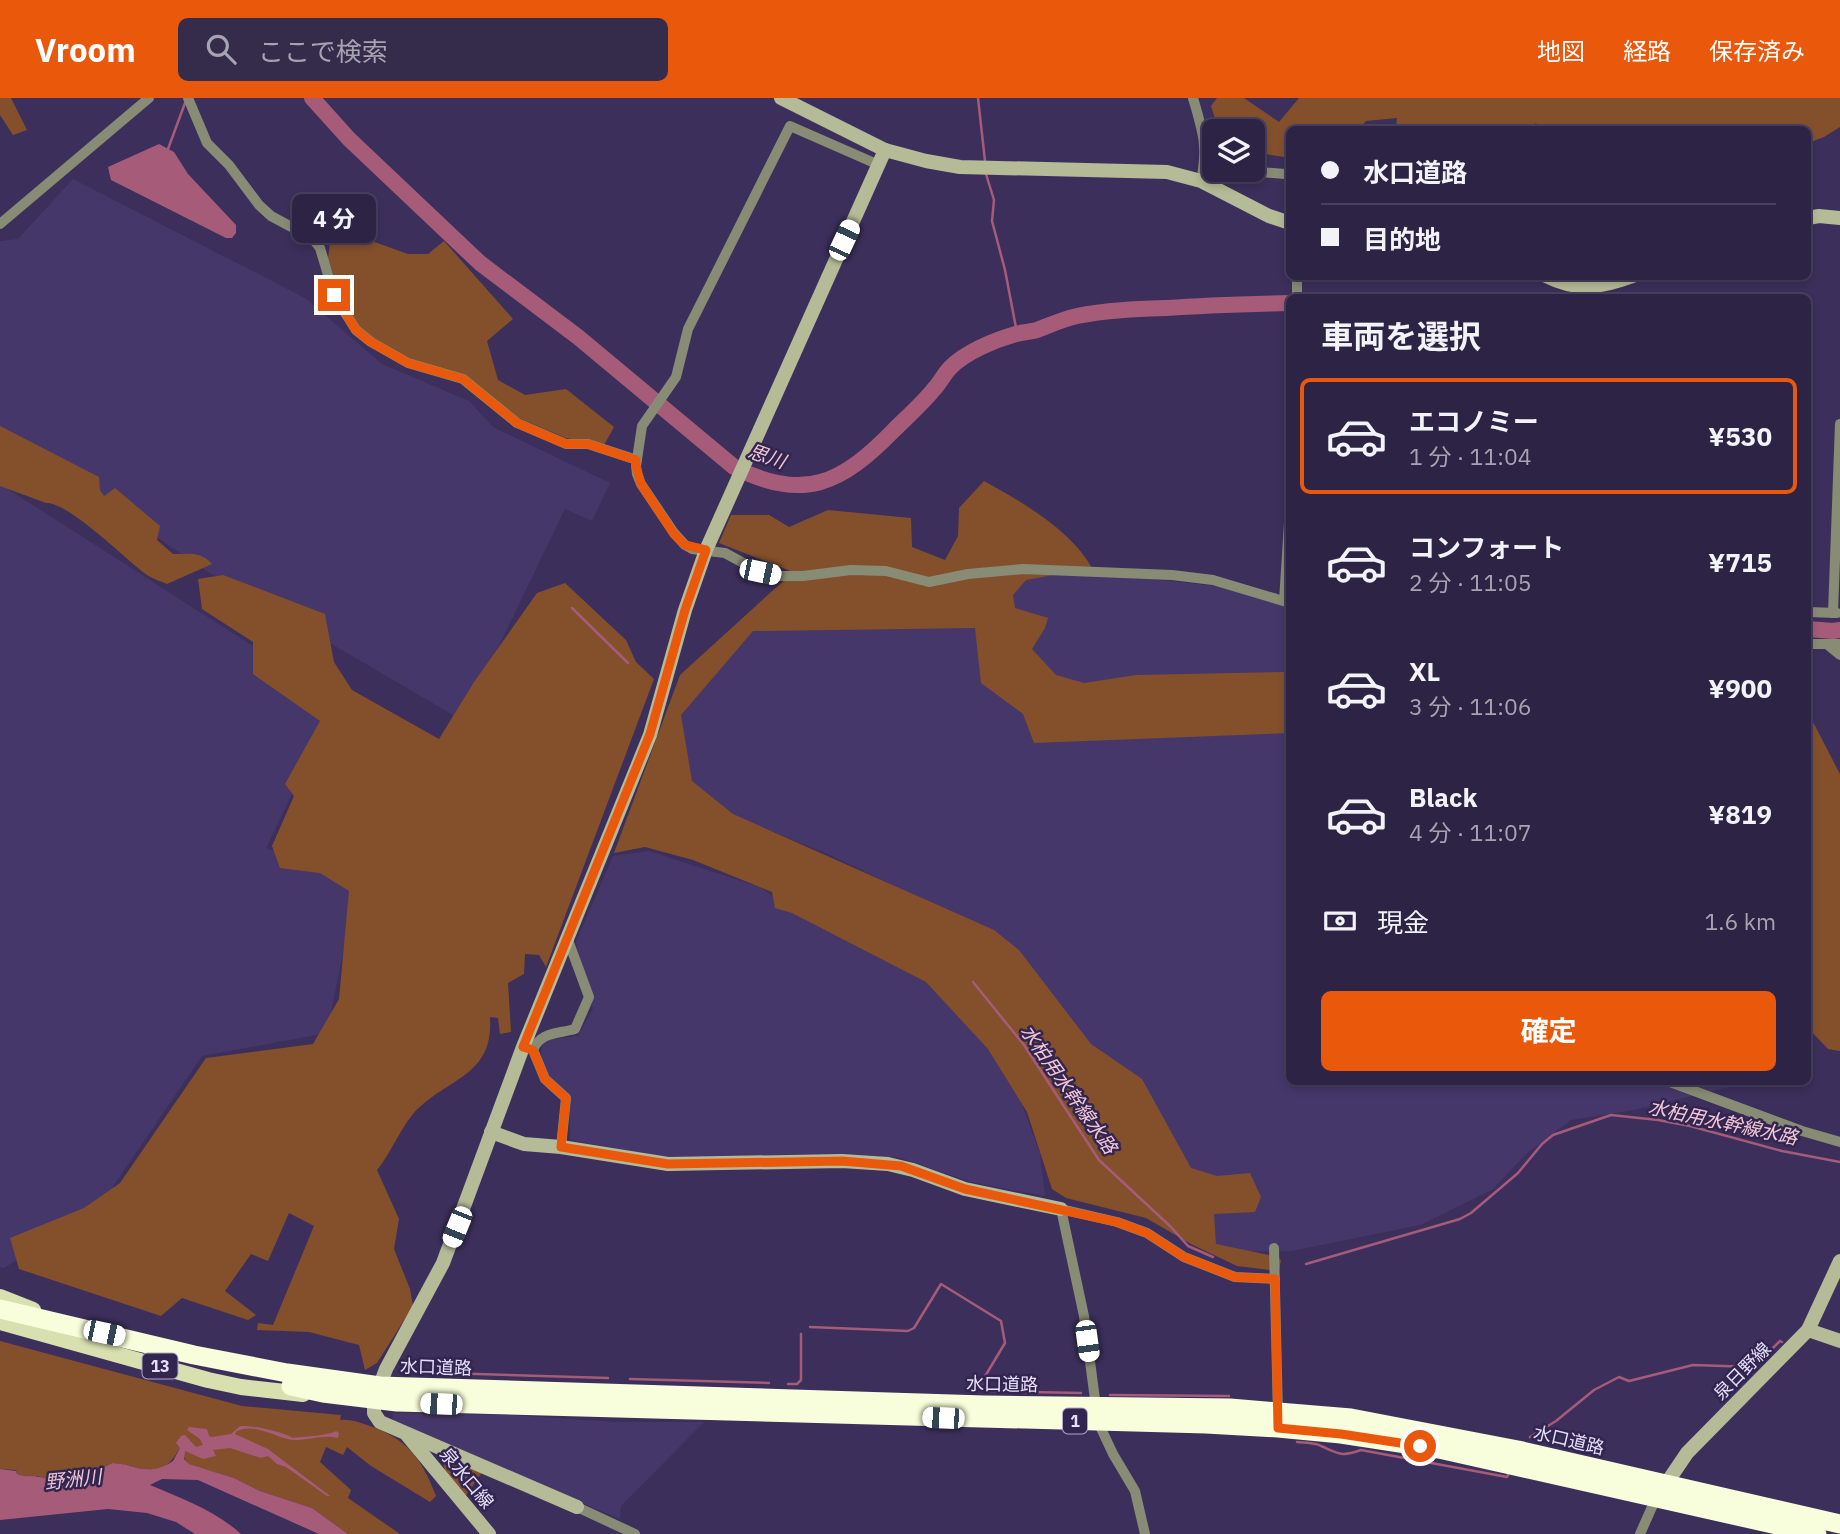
<!DOCTYPE html>
<html lang="ja">
<head>
<meta charset="utf-8">
<style>
  body { margin:0; font-family:"IBM Plex Sans","Noto Sans JP",sans-serif; background:#352b4b; color:#f1f3f6; height:100vh; display:flex; flex-direction:column; font-size:26px; white-space:nowrap }
  * { box-sizing:border-box; margin:0 }
  p { font-size:23px; color:#a7a4b2 }
  .icon { flex:none; width:38px; height:38px; fill:none; stroke:currentColor; stroke-width:2; stroke-linecap:round; stroke-linejoin:round }
  .map { position:relative; flex:1; overflow:hidden }
  .panel { position:absolute; left:1286px; top:196px; width:525px; height:791px; display:flex; flex-direction:column; background:#2d2344; border-radius:10px; box-shadow:0 4px 10px #0003,0 0 0 2px #48405d }
  .panel>* { flex:none }
  .guide { position:absolute; left:1286px; top:28px; width:525px; height:154px; border-radius:10px; box-shadow:0 4px 10px #0003,0 0 0 2px #48405d; display:grid; align-content:center; height:154px; padding:0 35px; background:#2d2344 }
  .fabs { position:absolute; left:1202px; top:21px; display:grid; gap:14px }
  .fabs a { display:grid; place-items:center; width:63px; height:63px; border-radius:10px; background:#2d2344; box-shadow:0 4px 10px #0003,0 0 0 2px #48405d; font-size:35px }
  .end { position:absolute; width:32px; height:32px; margin:-16px; border:9px solid #ea580c; background:#fff; box-shadow:0 0 0 4px #fff }
  .from { border-radius:50% }
  .bubble { position:absolute; height:49px; border-radius:10px; background:#2d2344; box-shadow:0 4px 10px #0003,0 0 0 2px #48405d; font-size:23px; font-weight:700; line-height:49px; text-align:center }
  .car { position:absolute; width:21px; height:42px; margin:-21px -10px; border-radius:9px; box-shadow:0 0 5px 2px #0007; background:linear-gradient(#fff 24%,#345 0 40%,#fff 0 76%,#345 0 86%,#fff 0) }
  .guide b { display:flex; align-items:center; gap:24px; height:66px; font-size:26px }
  .guide b+b { border-top:2px solid #48405d }
  .guide i { width:18px; height:18px; background:#f1f3f6 }
  ul { padding:0; list-style:none }
  li { display:flex; align-items:center; gap:21px; height:116px; margin:0 14px 10px; padding:0 21px; border:4px solid transparent; border-radius:10px }
  li div { flex:1 }
  li b { display:block; font-size:26px }
  li em { font-style:normal; font-weight:700 }
  li.on { border-color:#ea580c }
  li>.icon { width:63px; height:63px; stroke-width:1.5 }
  h2 { padding:0 35px; font-size:32px; line-height:84px }
  .pay { display:flex; align-items:center; gap:18px; height:77px; padding:0 35px; font-size:26px }
  .pay p { margin-inline-start:auto }
  .action { display:flex; gap:14px; margin-top:auto; padding:14px 35px }
  .action a { flex:1; height:80px; border-radius:10px; background:#ea580c; color:#fff; font-size:28px; font-weight:700; line-height:80px; text-align:center }
  header { display:flex; align-items:center; gap:42px; box-sizing:border-box; height:98px; padding:0 35px; background:#ea580c; color:#fff }
  header strong { font-size:33px }
  nav { display:flex; gap:38px; margin-inline-start:auto; font-size:24px }
  .search { width:490px; height:63px; background:#352b4b; display:flex; align-items:center; gap:18px; box-sizing:border-box; padding:0 24px; border-radius:10px; color:#a7a4b2; font-size:26px }
  .map>svg:first-child { display:block }
</style>
</head>
<body>
<header>
<strong>Vroom</strong>
<div class="search"><svg class="icon" aria-label="search" viewBox="0 0 24 24"><circle cx="10" cy="10" r="6"/><path d="M15 15l6 6"/></svg>ここで検索</div>
<nav><a>地図</a><a>経路</a><a>保存済み</a></nav>
</header>
<div class="map">
<svg width="1840" height="1436" viewBox="0 0 1840 1436">
  <rect width="100%" height="100%" fill="#3c2f5b"/>
  <g fill="#46376a">
    <path d="M73 81 305 200 382 266 469 303 493 329 610 385 592 423 565 411 474 599 453 617 208 474 115 411 0 344V143L18 141Z"/>
    <path d="M0 386 337 602 266 750 357 784 327 935 202 958 97 1112 4 1170 0 1169Z"/>
    <path d="M1033 476 1145 480 1223 489 1290 506V984H1750L1634 1012 1571 1022 1526 1056 1492 1092 1420 1127 1292 1153H1216L1091 950 990 833 828 756 729 716 690 684 679 616 752 531Z"/>
    <path d="M649 753 760 789 806 822 926 882 1011 976 1040 1056 1045 1098 971 1084 898 1059 669 1060 570 1042 569 996 549 978 540 963 543 943 578 938 593 911 576 844 613 758Z"/>
    <path d="M393 1315 509 1317 614 1324H704L621 1408 620 1421 393 1324Z"/>
  </g>
  <g fill="#83502b">
    <path d="M0 0H11L27 32 13 37 0 17Z"/>
    <path d="M1217 0H1244L1279 24 1299 0H1840V29L1824 39 1808 45V32H1541L1536 25 1525 32H1396L1397 20 1366 23 1359 31 1290 32V60L1253 54V33H1219L1211 8Z"/>
    <path d="M366 141 408 156H428L444 143 513 221 487 243 498 282 525 297 566 291 614 329 604 347 566 340 516 319 481 290 406 261 362 233 343 205 328 160 330 145Z"/>
    <path d="M0 328 99 379 100 392 104 398 115 390 160 428 157 442 173 456C188 456 201 453 212 466L167 486C161 483 153 481 147 477 126 462 69 404 46 405L0 388Z"/>
    <path d="M984 383C1021 403 1072 433 1092 470L1026 482 1013 497 1015 510 1048 520 1045 530 1032 551 1056 577 1084 585 1136 577 1285 574 1290 572V635L1034 645 1023 616 981 585 975 530 753 533 681 617 692 683 733 716 994 832 1019 852 1091 946 1142 981 1191 1070 1217 1078 1250 1075 1261 1099 1255 1114 1214 1116 1216 1146 1269 1157 1281 1162 1279 1173 1237 1168 1191 1146 1146 1120 1066 1100 1052 1091 1027 1014 988 951 926 884 792 815 775 810 772 794 693 762 645 749 614 755 680 577 793 474 719 445 731 417H769L789 429 828 412 911 420 912 449 945 462 958 438 959 410Z"/>
    <path d="M223 477 325 516 334 564 352 592 439 641 474 584 537 495 565 485 626 542 636 564 654 581 546 869 539 857 525 856 524 876 508 885 511 934 500 936 498 920 490 919C494 980 446 979 413 1016 399 1033 391 1055 377 1072L399 1121 394 1151 410 1191 413 1208 377 1265 365 1272 359 1247 309 1234 257 1232 258 1225 273 1227 314 1128 289 1115 268 1163 251 1156 225 1193 256 1217 248 1222 182 1200 161 1218 19 1171 10 1140 84 1110 120 1085 206 960 313 946 339 901 349 793 320 775 280 770 272 748 294 698 285 686 320 623 253 576V544L202 511 198 481Z"/>
    <path d="M1808 602 1812 622 1840 676V953L1828 951 1808 930Z"/>
    <path d="M0 1243 242 1308 341 1317 340 1322C350 1321 358 1324 367 1327 407 1340 422 1361 436 1398L430 1404 371 1368 347 1349 343 1357 326 1349 320 1364 351 1392 348 1400 400 1436H348L312 1410 260 1393 234 1380 188 1366 179 1351C162 1385 139 1367 112 1365L91 1376H63L62 1383 52 1385 38 1378 28 1380 17 1376 16 1372 0 1371Z"/>
    <path d="M451 1358 482 1374 465 1399 447 1379 443 1365Z"/>
  </g>
  <g fill="#a65b79">
    <path d="M159 46 174 54 188 76 236 127V135L232 140H226L111 82 108 69Z"/>
    <path d="M240 1328C253 1327 283 1334 293 1340 302 1339 331 1337 336 1333L339 1335 338 1340C323 1336 310 1342 295 1342 276 1341 256 1324 237 1333L235 1336 268 1351 330 1398H327L286 1369 277 1366 268 1358 261 1360 230 1350 213 1352 216 1358 203 1361 185 1353 184 1361 189 1366 234 1380 260 1393 312 1410 348 1436H319L198 1382 162 1381 150 1387C181 1400 216 1413 241 1436H195L176 1424 147 1415 108 1411 0 1422V1371L16 1373 17 1376C28 1380 32 1377 40 1379 49 1381 52 1386 62 1383L63 1376H91L112 1365C136 1366 147 1380 173 1363L180 1350 176 1345 181 1338 185 1337 196 1349 203 1347 200 1341 187 1332 189 1329 207 1331 209 1338 212 1339 231 1336Z"/>
  </g>
  <g fill="none" stroke-linecap="round" stroke-linejoin="round">
    <g stroke="#a65b79" stroke-width="2.5">
      <path d="M978 0 985 63"/>
      <path d="M168 51 185 5"/>
      <path d="M986 76 994 102 992 123 1005 172 1017 235"/>
      <path d="M572 510 628 565"/>
      <path d="M973 884 1024 947 1099 1062 1171 1129 1188 1148 1213 1159"/>
      <path d="M1306 1166 1460 1121 1471 1115 1518 1075 1542 1046 1553 1037 1611 1017 1658 1022 1690 1028 1782 1053 1840 1064"/>
      <path d="M810 1229 908 1233 914 1230 941 1186 1001 1223 1005 1245 981 1285 982 1293 1081 1295"/>
      <path d="M411 1274 608 1280"/>
      <path d="M630 1281 769 1285"/>
      <path d="M788 1286H797L801 1282V1236"/>
      <path d="M1110 1297 1229 1298"/>
      <path d="M1530 1339 1556 1323 1594 1292 1619 1279 1629 1283 1693 1267 1754 1269 1780 1243 1782 1244"/>
      <path d="M1297 1344C1305 1345 1314 1344 1321 1348 1340 1356 1341 1359 1361 1352L1507 1379 1508 1377"/>
    </g>
    <g stroke="#a65b79" stroke-width="16">
      <path d="M312 0 349 41 480 165 578 239 734 369C804 405 842 385 893 333 907 319 922 306 934 291 940 285 944 276 950 270 965 254 995 242 1016 236 1023 234 1030 234 1037 232 1050 227 1063 221 1077 218 1106 212 1138 211 1167 210 1208 207 1249 206 1290 205"/>
      <path d="M1808 531 1833 533 1840 532"/>
    </g>
    <g stroke="#888c75" stroke-width="10">
      <path d="M188 0 207 45 229 67 259 107 271 118 312 140 320 150 334 197 356 232 371 244 408 265 463 281 517 325 566 346H588L637 362"/>
      <path d="M1193 0C1203 34 1208 48 1201 83"/>
      <path d="M879 67 790 28 688 231 676 279 642 328 636 368 637 376 641 386 674 435 685 447 692 451 725 455 760 474 777 478H803L851 472 886 473 929 484 968 476 1023 471 1172 477 1213 482 1290 505"/>
      <path d="M1233 72 1285 76"/>
      <path d="M0 126 149 0"/>
      <path d="M1297 178V200"/>
      <path d="M1284 503 1290 409"/>
      <path d="M1808 514 1837 515"/>
      <path d="M1833 515 1840 326"/>
      <path d="M1808 546H1840"/>
      <path d="M1829 548 1840 557"/>
      <path d="M1670 984 1802 1033 1840 1044"/>
      <path d="M561 1049 566 1000 545 981 533 952C540 934 557 936 575 931L589 899 568 842"/>
      <path d="M1274 1150 1278 1317"/>
      <path d="M577 1409 635 1436"/>
      <path d="M1145 1436 1135 1393 1113 1356 1098 1324 1084 1218 1061 1111 1117 1124 1147 1135 1184 1159 1235 1179 1275 1181"/>
      <path d="M1640 1436 1656 1400"/>
    </g>
    <g stroke="#b5bb96" stroke-width="14">
      <path d="M781 0 885 52 926 63 960 69 1167 74 1201 83 1269 118 1290 125"/>
      <path d="M1808 120 1819 118 1840 120"/>
      <path d="M1546 178C1578 194 1600 190 1633 178"/>
      <path d="M491 1034 524 1046 561 1049 668 1066 842 1063 888 1066 913 1072 965 1091 1061 1111"/>
      <path d="M1808 1232 1840 1243"/>
      <path d="M407 1337 489 1436"/>
      <path d="M1662 1392 1687 1355 1808 1232 1840 1163"/>
      <path d="M577 1409 380 1324 374 1315V1303L386 1271 443 1165 523 949 650 637 685 512 706 452 885 52"/>
    </g>
    <g stroke="#d8e0af" stroke-width="16">
      <path d="M0 1199 33 1212"/>
      <path d="M0 1224 208 1282 241 1289 303 1296"/>
    </g>
    <g stroke="#f8fedb" stroke-width="19">
      <path d="M0 1211 194 1257 287 1275 380 1288 984 1307 1230 1310 1351 1320 1518 1352 1840 1426"/>
      <path d="M291 1288 323 1295 397 1304 1206 1326 1278 1330 1341 1336 1439 1351 1817 1436"/>
    </g>
  </g>
  <g fill="none" stroke-linecap="round" stroke-linejoin="round">
    <path stroke="#ea580c" stroke-width="9" d="M334 197 356 232 371 244 408 265 463 281 517 325 566 346H588L636 362V368L641 386 674 436 685 447 706 452 685 512 650 636 523 949 533 952 545 981 566 1000 561 1049 668 1066 842 1063 901 1068 965 1091 1117 1124 1147 1135 1184 1159 1235 1179 1275 1181 1278 1330 1341 1336 1420 1348"/>
  </g>
  <g text-anchor="middle" dominant-baseline="central" stroke-width="5" stroke-linejoin="round" paint-order="stroke">
    <g fill="#322550" stroke="#afa7c8" stroke-width="2">
      <rect x="142.5" y="1255.5" width="35" height="25" rx="5"/>
      <rect x="1063" y="1310.5" width="24" height="25" rx="5"/>
    </g>
    <g font-size="16" font-weight="bold" fill="#e5dffb">
      <text x="160" y="1268">13</text>
      <text x="1075" y="1323">1</text>
    </g>
    <g font-size="18" fill="#e5dffb" stroke="#322550">
      <text transform="translate(436 1269) rotate(2)">水口道路</text>
      <text transform="translate(1742 1273) rotate(-45)">泉日野線</text>
      <text transform="translate(1002 1286) rotate(1)">水口道路</text>
      <text transform="translate(1569 1342) rotate(13)">水口道路</text>
      <text transform="translate(467 1380) rotate(50)">泉水口線</text>
    </g>
    <g font-size="19" font-style="italic" fill="#f3c7d7" stroke="#322550">
      <text transform="translate(767 358) rotate(19)">思川</text>
      <text transform="translate(1069 991) rotate(55)">水柏用水幹線水路</text>
      <text transform="translate(1723 1024) rotate(12)">水柏用水幹線水路</text>
      <text transform="translate(73 1381) rotate(-6)">野洲川</text>
    </g>
  </g>
</svg>
<div class="fabs">
<a><svg class="icon" aria-label="layers" viewBox="0 0 24 24"><path d="M12 4l9 5-9 5-9-5zM3 14l9 5 9-5"/></svg></a>
</div>
<i class="end from" style="left:1420px;top:1348px"></i>
<i class="end" style="left:334px;top:197px"></i>
<div class="bubble" style="left:292px;top:96px;width:84px">4 分</div>
<i class="car" style="left:844px;top:142px;rotate:25deg"></i>
<i class="car" style="left:760px;top:474px;rotate:102deg"></i>
<i class="car" style="left:457px;top:1129px;rotate:202deg"></i>
<i class="car" style="left:104px;top:1235px;rotate:102deg"></i>
<i class="car" style="left:1087px;top:1243px;rotate:172deg"></i>
<i class="car" style="left:441px;top:1306px;rotate:272deg"></i>
<i class="car" style="left:943px;top:1320px;rotate:272deg"></i>
<div class="guide">
<b><i class="from"></i>水口道路</b>
<b><i></i>目的地</b>
</div>
<section class="panel">
<h2>車両を選択</h2>
<ul>
<li class="on"><svg class="icon" aria-label="car" viewBox="0 0 24 24"><path d="M5 17H2v-5l4-1 3-4h7l3 4 3 1v5h-3M9 17h6M6 11h13"/><circle cx="7" cy="17" r="2"/><circle cx="17" cy="17" r="2"/></svg><div><b>エコノミー</b><p>1 分 · 11:04</p></div><em>¥530</em></li>
<li><svg class="icon" aria-label="car" viewBox="0 0 24 24"><path d="M5 17H2v-5l4-1 3-4h7l3 4 3 1v5h-3M9 17h6M6 11h13"/><circle cx="7" cy="17" r="2"/><circle cx="17" cy="17" r="2"/></svg><div><b>コンフォート</b><p>2 分 · 11:05</p></div><em>¥715</em></li>
<li><svg class="icon" aria-label="car" viewBox="0 0 24 24"><path d="M5 17H2v-5l4-1 3-4h7l3 4 3 1v5h-3M9 17h6M6 11h13"/><circle cx="7" cy="17" r="2"/><circle cx="17" cy="17" r="2"/></svg><div><b>XL</b><p>3 分 · 11:06</p></div><em>¥900</em></li>
<li><svg class="icon" aria-label="car" viewBox="0 0 24 24"><path d="M5 17H2v-5l4-1 3-4h7l3 4 3 1v5h-3M9 17h6M6 11h13"/><circle cx="7" cy="17" r="2"/><circle cx="17" cy="17" r="2"/></svg><div><b>Black</b><p>4 分 · 11:07</p></div><em>¥819</em></li>
</ul>
<div class="pay"><svg class="icon" aria-label="cash" viewBox="0 0 24 24"><path d="M3 7h18v10H3z"/><circle cx="12" cy="12" r="2"/></svg>現金<p>1.6 km</p></div>
<div class="action"><a>確定</a></div>
</section>
</div>
</body>
</html>
